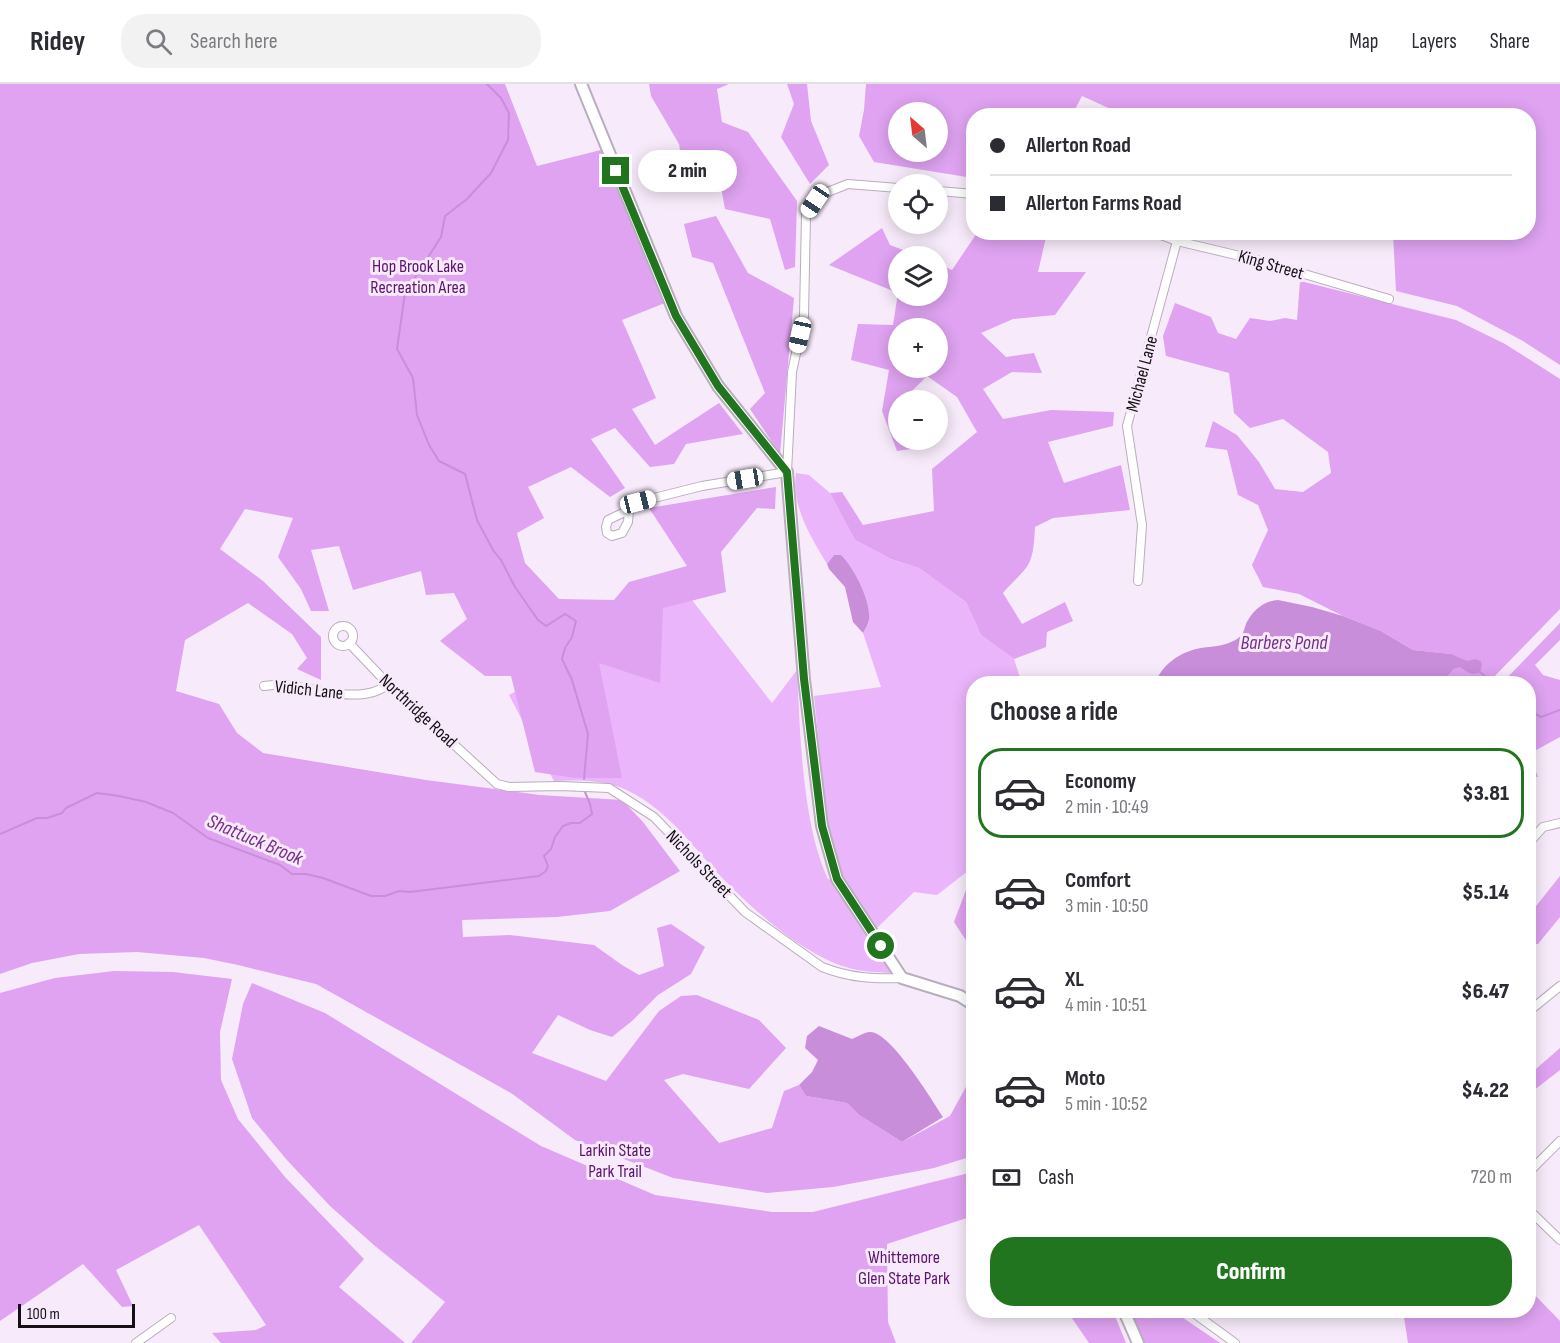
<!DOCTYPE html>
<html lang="en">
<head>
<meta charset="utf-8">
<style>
  body { margin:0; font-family:"Sofia Sans Condensed",sans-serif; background:#f2f2f3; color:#2b2b33; height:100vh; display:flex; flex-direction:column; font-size:22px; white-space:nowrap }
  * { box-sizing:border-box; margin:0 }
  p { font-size:20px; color:#7c7c81 }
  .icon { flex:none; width:33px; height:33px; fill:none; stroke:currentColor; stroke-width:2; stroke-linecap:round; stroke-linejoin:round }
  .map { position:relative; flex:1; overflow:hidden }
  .drawer { position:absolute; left:966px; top:592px; width:570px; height:642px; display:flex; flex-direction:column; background:#fff; border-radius:24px; box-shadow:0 3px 15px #0003 }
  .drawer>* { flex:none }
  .top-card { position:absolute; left:966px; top:24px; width:570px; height:132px; border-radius:24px; box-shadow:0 3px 15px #0003; display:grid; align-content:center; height:132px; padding:0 24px; background:#fff }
  .needle { width:39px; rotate:332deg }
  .tools { position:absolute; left:888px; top:18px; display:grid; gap:12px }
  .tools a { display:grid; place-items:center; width:60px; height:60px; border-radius:50%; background:#fff; box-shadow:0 3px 15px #0003; font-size:30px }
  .scale { position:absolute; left:18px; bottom:15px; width:117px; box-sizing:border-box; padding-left:6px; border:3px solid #141015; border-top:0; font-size:16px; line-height:21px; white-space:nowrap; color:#141015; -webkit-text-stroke:4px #f7eafa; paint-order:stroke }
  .end { position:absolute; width:27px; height:27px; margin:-14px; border:8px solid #21751f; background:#fff; box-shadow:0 0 0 3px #fff }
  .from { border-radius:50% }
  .bubble { position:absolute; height:42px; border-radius:21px; background:#fff; box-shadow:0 3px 15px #0003; font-size:20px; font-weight:800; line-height:42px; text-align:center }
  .car { position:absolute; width:18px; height:36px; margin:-18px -9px; border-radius:8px; box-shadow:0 0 4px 2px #0007; background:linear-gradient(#fff 24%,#345 0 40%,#fff 0 76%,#345 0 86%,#fff 0) }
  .top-card b { display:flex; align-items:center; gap:21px; height:57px; font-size:22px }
  .top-card b+b { border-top:2px solid #e1e1e2 }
  .top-card i { width:15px; height:15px; background:#2b2b33 }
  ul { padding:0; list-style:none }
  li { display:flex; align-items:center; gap:18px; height:90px; margin:0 12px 9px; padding:0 12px; border:3px solid transparent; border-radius:24px }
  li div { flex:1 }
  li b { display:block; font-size:22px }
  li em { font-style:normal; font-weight:800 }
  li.selected { border-color:#21751f }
  li>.icon { width:54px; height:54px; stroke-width:1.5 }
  h2 { padding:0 24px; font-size:27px; line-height:72px }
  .pay { display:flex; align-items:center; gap:15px; height:66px; padding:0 24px; font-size:22px }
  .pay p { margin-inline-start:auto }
  .primary-button { display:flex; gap:12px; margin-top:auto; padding:12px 24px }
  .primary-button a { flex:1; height:69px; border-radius:24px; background:#21751f; color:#fff; font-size:24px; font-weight:800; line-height:69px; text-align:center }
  header { display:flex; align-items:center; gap:36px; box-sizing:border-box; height:84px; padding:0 30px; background:#fff; border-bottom:2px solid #e1e1e2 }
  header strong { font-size:28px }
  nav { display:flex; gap:33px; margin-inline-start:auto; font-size:21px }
  .search { width:420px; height:54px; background:#f2f2f3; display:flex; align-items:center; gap:15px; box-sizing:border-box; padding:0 21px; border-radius:24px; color:#7c7c81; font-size:22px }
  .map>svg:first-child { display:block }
</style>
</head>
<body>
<header>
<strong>Ridey</strong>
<div class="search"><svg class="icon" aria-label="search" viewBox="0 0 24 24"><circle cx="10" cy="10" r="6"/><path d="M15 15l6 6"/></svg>Search here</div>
<nav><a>Map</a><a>Layers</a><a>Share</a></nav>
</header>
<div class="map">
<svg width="1560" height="1259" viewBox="0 0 1560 1259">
  <rect width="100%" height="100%" fill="#f7eafa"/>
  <g fill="#eab5fa">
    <path d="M796 389 809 391 830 409 855 456 891 475 919 484 966 518 981 551 1014 575 1022 600H974L973 783 937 811 914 808 877 844 841 789 827 738 814 612 881 603 863 549 869 538 834 471 827 480C811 453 791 422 796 389Z"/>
    <path d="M681 502 772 619 797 586C800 647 802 740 828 795L831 796 891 889C876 888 861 888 846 883 799 869 744 818 711 782 685 752 660 720 622 704 601 696 576 696 554 697L509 611 543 592Z"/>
  </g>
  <g fill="#dfa3f1" fill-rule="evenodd">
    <path d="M0 0H505L537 82 601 66 665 219 622 236 656 314 632 325 655 361 719 319 743 350 686 360 674 380 650 383 615 344 591 355 625 404 610 413 571 383 528 403 544 434 517 449 525 479 559 515 614 516 629 498 687 482 649 424 776 403 775 425 757 424 721 468 726 508 663 524 660 599 599 579 622 694H575L535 688 511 592H485L440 557 467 535 454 509 426 511 421 487 353 506 339 462 311 466 329 527H311L301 505 278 473 293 434 245 425 220 465 263 497 321 553V596L297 585 307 574 292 550 248 519 185 556 176 607 219 620 237 649 263 669 426 696 540 711 622 716 643 738 680 787 610 827 557 833 462 836 463 853 510 851 594 861 622 881 639 891 664 882 657 844 671 840 705 863 691 890 658 911 632 937 612 953 590 946 558 931 532 969 606 997 659 927 681 912 697 911 759 936 786 964 749 1005 683 990 664 996 719 1059 772 1044 784 1007 799 1001 806 1012 847 1019 859 1031 902 1058 950 1032 973 990V1072L934 1084 833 1103 767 1109 673 1094 575 1056 511 1009 316 900 238 881 204 874 137 868 79 870 32 879 0 890Z"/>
    <path d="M649 0H729L717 5 722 38 748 48 797 117 795 183 785 186 770 135 725 125 720 98 685 97 679 60 651 12Z"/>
    <path d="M787 0H807L811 37 829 81 810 100 781 53 794 20Z"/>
    <path d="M866 0H1560V281L1523 257 1457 222 1396 207 1393 149 1528 148V32H1196L1172 27 1170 31H1124L1082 12 1072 31 974 32 973 94 874 78 859 52 864 26ZM898 28H938V68H898Z"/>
    <path d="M716 132 748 189 794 214 780 370 750 325 765 309 713 179 692 173 684 140Z"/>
    <path d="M882 144 890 161 919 172H898V212H938V180L952 186 977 149H1047L1038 188H1086L1055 231 1013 235 981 249 1006 273 1034 269 1042 289 1012 288 983 305 1003 335 1051 326 1114 328 1113 342 1048 358 1064 399 1121 381 1130 426 1053 434 1035 443C1033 485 1029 480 1003 509L1022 540 1065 518 1073 537 1047 548 1046 563 1014 575 981 551 966 518 919 484 891 475 855 456 830 409 842 408 863 441 934 427 932 385 977 348 957 313 927 292 909 310V316H898V356H911V365L897 367 882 327 889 286 851 276 858 240 893 241 898 209 829 181ZM898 244H938V284H898Z"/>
    <path d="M1300 197 1456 236 1505 260 1560 295V525L1487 600H1441L1454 585 1475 575 1467 578 1450 570 1413 566 1381 547 1343 532 1299 510 1263 503 1252 481 1268 446 1258 421 1238 411 1227 366 1205 363 1213 337 1237 351 1259 378 1275 405 1303 408 1331 389 1328 368 1283 335 1250 344 1234 329 1229 289 1166 272 1163 252 1175 219 1211 233 1218 249 1236 255 1250 234 1270 237 1285 234 1297 236Z"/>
    <path d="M1560 539V556L1535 581 1543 591 1560 596V653L1529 670 1538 693 1529 691 1528 600H1501Z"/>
    <path d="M1560 792V833L1538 860H1529V831Z"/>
    <path d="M973 800V867L954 838 966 806Z"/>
    <path d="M114 887 173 888 232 895 220 948 221 996 238 1035 285 1093 364 1175 339 1203 405 1259H221L212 1249 256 1246 266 1241 199 1141 116 1186 133 1222 122 1223 83 1180 0 1237V909L55 894Z"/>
    <path d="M252 899 325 929 541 1062 655 1111 772 1128H813L973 1088V1132L887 1160 888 1238 896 1259H411L445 1218 375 1162 330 1122 286 1075 252 1034 232 975 243 920Z"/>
    <path d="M1560 964V986L1529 1010V991Z"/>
    <path d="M1529 1205 1560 1237V1259H1408L1403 1227H1528Z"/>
    <path d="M1067 1227H1113L1126 1259H1089Z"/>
    <path d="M1131 1227H1173L1220 1259H1145Z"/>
  </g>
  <g fill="#c98eda">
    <path d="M834 471H841C854 484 871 517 869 536 868 541 865 545 863 549L853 538 845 503 829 485 827 480Z"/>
    <path d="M1278 516 1312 523 1343 532 1381 547 1413 566 1451 570 1467 577 1475 575 1481 577 1482 581 1480 588C1472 592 1467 588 1460 583L1454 585 1441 600H1155C1161 582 1177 570 1196 565 1209 562 1225 563 1237 555 1246 549 1243 544 1248 536 1255 524 1265 517 1278 516Z"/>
    <path d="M819 942 852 955C857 953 865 948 870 948 890 947 932 1016 943 1033L902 1058 859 1031 847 1019 806 1012 799 1001 812 988 818 976 805 964 807 952Z"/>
  </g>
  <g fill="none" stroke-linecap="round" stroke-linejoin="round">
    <g stroke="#c98eda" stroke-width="2">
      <path d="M487 0 501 14 509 29 508 56 491 89 467 115 445 132 441 153 405 209 397 265 413 294 417 331 429 361 439 377 465 390 477 436 493 466 501 476 515 503 538 536 546 542 565 530 576 537 572 553 565 564 562 575 572 596 588 650 584 695"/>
      <path d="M1480 588 1491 597"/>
      <path d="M1528 626 1541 633 1560 626"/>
      <path d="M0 750 37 734H47L62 729 66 724 97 709 119 712 146 718 173 729 208 754 280 781 292 790H306L323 794 371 812H385L399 807 410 808 539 792 546 787 548 782 544 772 551 765 555 753 563 742 571 739H580L592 730 590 720 585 708"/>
    </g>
    <defs>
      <g id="street">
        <path d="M938 107 974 110"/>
        <path d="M1153 148 1177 157 1257 176 1389 215"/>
        <path d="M629 426 628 438 622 449 612 452 607 449 606 443 608 436 629 426 638 418 702 402 787 388 792 288 804 232 806 131 820 111 848 100 898 104"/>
        <path d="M1138 497 1142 441 1127 342 1177 157"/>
        <circle cx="343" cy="552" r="10"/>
        <path d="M349 559 388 600 497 700 509 703 560 702 609 704 654 733 745 828 822 883C850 894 873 895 902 894"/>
        <path d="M264 602C272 601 280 600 287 601 315 605 365 621 388 600"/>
        <path d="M1528 760 1543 743 1560 739"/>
        <path d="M1528 928 1560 902"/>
        <path d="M1528 1089 1560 1057"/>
        <path d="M1528 1125 1560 1156"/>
        <path d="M1191 1227 1235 1259"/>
        <path d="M136 1259 171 1234"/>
      </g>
      <g id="secondary">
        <path d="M581 0 676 232 718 302 787 388 804 595 822 742 837 795 902 894 960 912 974 921"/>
        <path d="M1124 1227 1138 1259"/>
      </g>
    </defs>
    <use href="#street" stroke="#b9aebd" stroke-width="10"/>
    <use href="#secondary" stroke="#b9aebd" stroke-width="14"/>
    <use href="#street" stroke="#fff" stroke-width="8"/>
    <use href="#secondary" stroke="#fff" stroke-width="10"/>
  </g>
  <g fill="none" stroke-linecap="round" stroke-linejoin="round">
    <path stroke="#21751f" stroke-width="8" d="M616 87 676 232 718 302 787 388 804 595 822 742 837 795 881 862"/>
  </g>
  <g text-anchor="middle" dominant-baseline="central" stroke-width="6" stroke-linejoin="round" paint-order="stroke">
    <g font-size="18" fill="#141015" stroke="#f7eafa">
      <text transform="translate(1271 181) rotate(16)">King Street</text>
      <text transform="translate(1142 290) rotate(-75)">Michael Lane</text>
      <text transform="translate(309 606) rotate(6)">Vidich Lane</text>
      <text transform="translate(418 627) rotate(43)">Northridge Road</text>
      <text transform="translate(699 780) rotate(46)">Nichols Street</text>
    </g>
    <g font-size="18" fill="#5d1370" stroke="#f7eafa">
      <text x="418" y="182">Hop Brook Lake<tspan x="418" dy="21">Recreation Area</tspan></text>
      <text x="615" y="1066">Larkin State<tspan x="615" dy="21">Park Trail</tspan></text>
      <text x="904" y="1173">Whittemore<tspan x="904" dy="21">Glen State Park</tspan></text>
    </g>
    <g font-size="20" font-style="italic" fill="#752e89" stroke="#f7eafa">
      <text x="1284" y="559">Barbers Pond</text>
      <text transform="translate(255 756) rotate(23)">Shattuck Brook</text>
    </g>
  </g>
</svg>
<div class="tools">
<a><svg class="needle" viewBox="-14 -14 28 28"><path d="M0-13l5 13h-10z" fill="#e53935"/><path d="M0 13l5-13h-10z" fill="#7c7c81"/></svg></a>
<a><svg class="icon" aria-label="locate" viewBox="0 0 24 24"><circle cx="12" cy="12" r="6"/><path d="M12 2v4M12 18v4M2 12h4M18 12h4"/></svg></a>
<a><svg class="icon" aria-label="layers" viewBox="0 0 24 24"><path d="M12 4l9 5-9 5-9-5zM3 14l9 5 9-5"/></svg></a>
<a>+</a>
<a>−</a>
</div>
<div class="scale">100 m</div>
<i class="end from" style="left:881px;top:862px"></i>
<i class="end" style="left:616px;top:87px"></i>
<div class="bubble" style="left:638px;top:66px;width:99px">2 min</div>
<i class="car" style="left:815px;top:117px;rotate:214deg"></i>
<i class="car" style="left:800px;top:251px;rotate:193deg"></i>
<i class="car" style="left:745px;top:395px;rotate:260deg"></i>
<i class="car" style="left:638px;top:418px;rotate:76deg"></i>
<div class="top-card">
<b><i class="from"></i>Allerton Road</b>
<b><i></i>Allerton Farms Road</b>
</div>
<section class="drawer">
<h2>Choose a ride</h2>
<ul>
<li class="selected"><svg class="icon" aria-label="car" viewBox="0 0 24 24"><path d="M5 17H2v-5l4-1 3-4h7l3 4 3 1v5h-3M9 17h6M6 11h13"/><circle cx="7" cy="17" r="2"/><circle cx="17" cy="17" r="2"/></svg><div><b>Economy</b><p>2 min · 10:49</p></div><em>$3.81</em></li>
<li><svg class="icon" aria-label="car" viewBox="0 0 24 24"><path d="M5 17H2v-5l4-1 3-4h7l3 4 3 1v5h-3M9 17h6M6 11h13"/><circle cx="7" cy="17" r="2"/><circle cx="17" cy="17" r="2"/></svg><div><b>Comfort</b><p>3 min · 10:50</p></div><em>$5.14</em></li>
<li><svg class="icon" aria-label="car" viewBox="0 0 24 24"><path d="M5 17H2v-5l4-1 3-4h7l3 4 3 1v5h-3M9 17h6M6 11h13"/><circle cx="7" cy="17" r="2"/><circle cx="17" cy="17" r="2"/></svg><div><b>XL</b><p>4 min · 10:51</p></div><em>$6.47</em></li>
<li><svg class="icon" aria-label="car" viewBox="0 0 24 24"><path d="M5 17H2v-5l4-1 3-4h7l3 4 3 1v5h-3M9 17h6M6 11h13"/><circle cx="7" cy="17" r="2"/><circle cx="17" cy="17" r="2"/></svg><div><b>Moto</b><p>5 min · 10:52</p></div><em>$4.22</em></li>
</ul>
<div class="pay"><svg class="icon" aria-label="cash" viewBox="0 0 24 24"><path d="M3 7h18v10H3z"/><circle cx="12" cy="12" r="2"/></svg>Cash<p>720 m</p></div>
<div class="primary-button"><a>Confirm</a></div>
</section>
</div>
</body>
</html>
